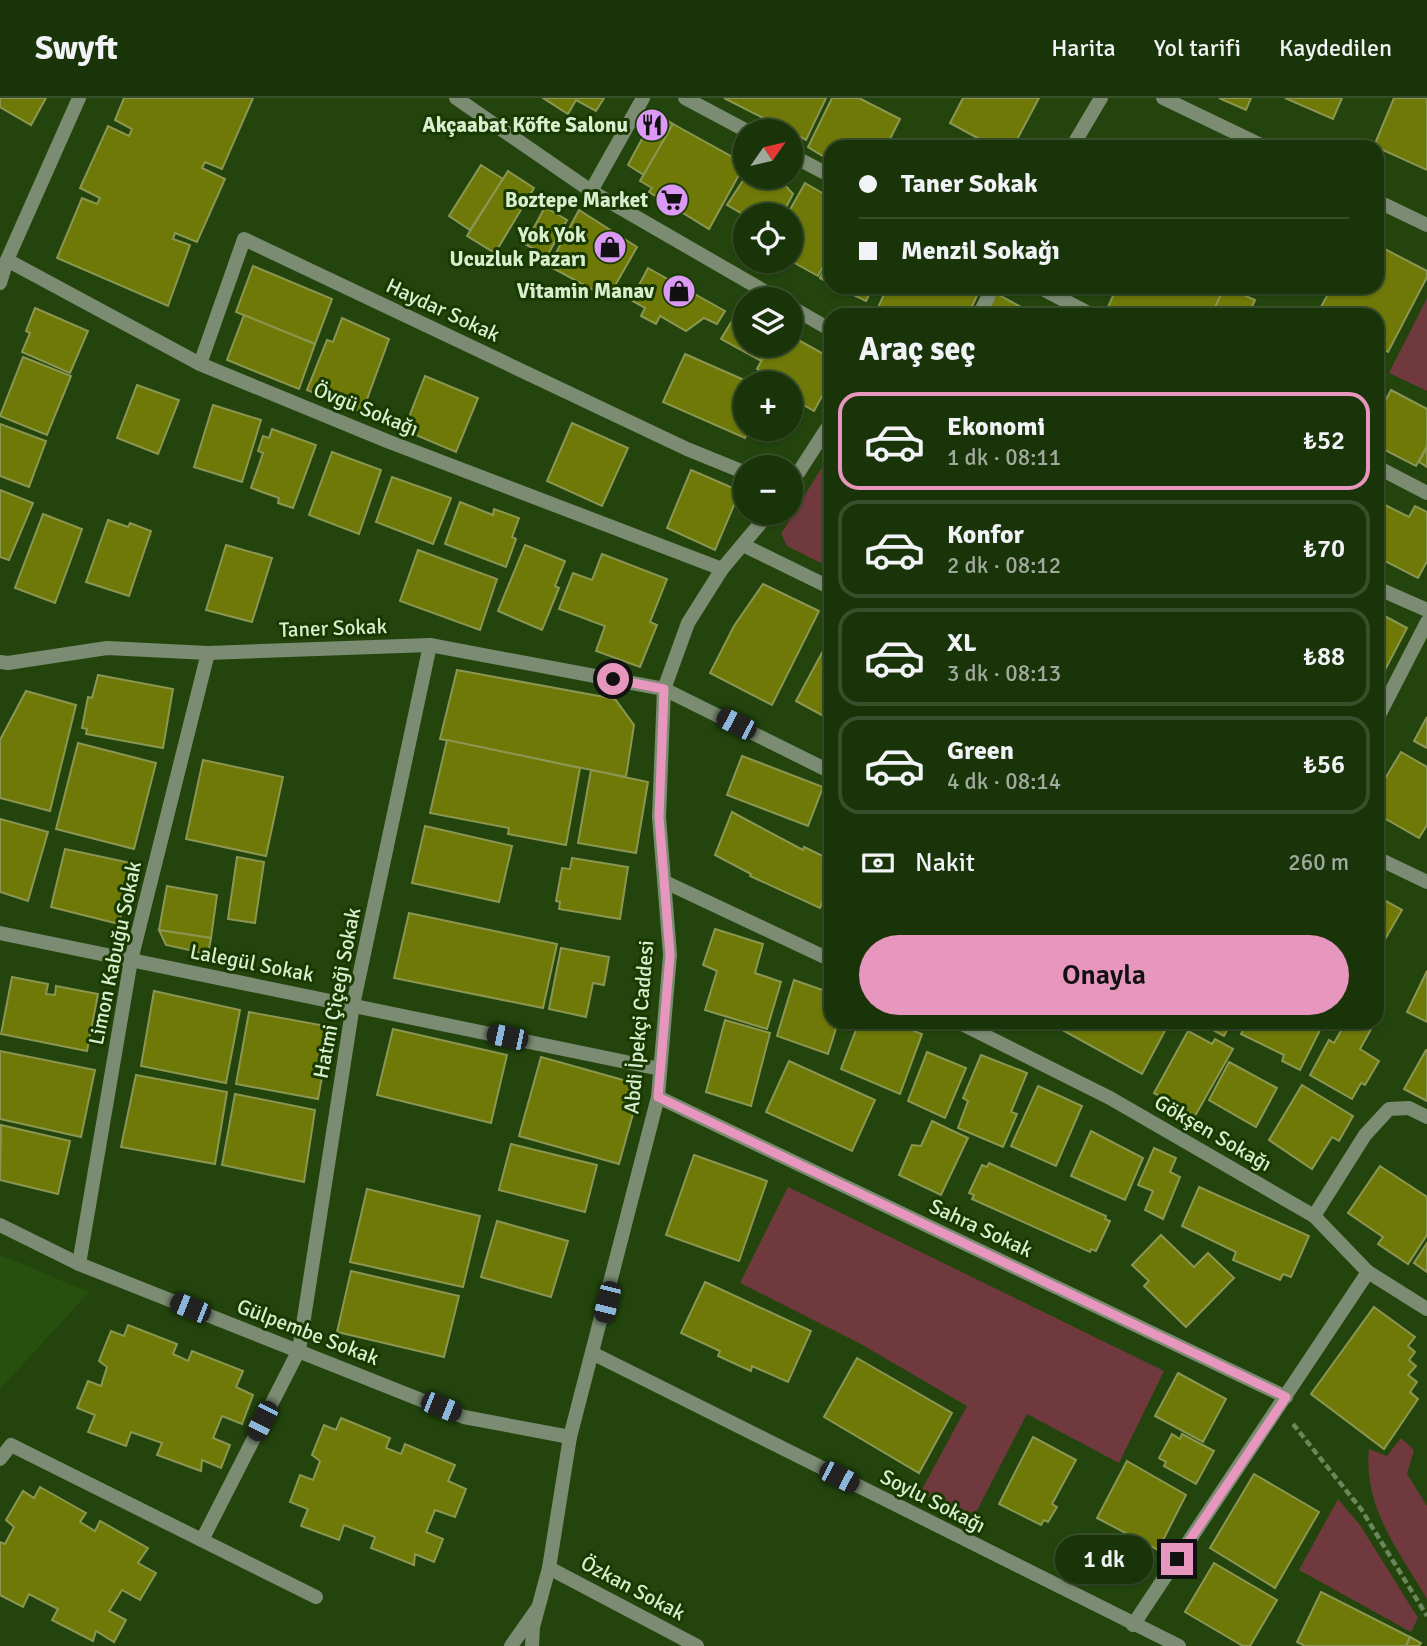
<!DOCTYPE html>
<html lang="tr">
<head>
<meta charset="utf-8">
<style>
  body { margin:0; font-family:Signika,sans-serif; background:#273f18; color:#f1f3f6; height:100vh; display:flex; flex-direction:column; font-size:26px; white-space:nowrap }
  * { box-sizing:border-box; margin:0 }
  p { font-size:23px; color:#9faa9c }
  .icon { flex:none; width:38px; height:38px; fill:none; stroke:currentColor; stroke-width:2; stroke-linecap:round; stroke-linejoin:round }
  .map { position:relative; flex:1; overflow:hidden }
  .sheet { position:absolute; left:824px; top:210px; width:560px; height:721px; display:flex; flex-direction:column; background:#1a340a; border-radius:21px; box-shadow:0 2px 5px #0004,0 0 0 2px #384f2b }
  .sheet>* { flex:none }
  .banner { position:absolute; left:824px; top:42px; width:560px; height:154px; border-radius:21px; box-shadow:0 2px 5px #0004,0 0 0 2px #384f2b; display:grid; align-content:center; height:154px; padding:0 35px; background:#1a340a }
  .needle { width:46px; rotate:56deg }
  .tools { position:absolute; left:733px; top:21px; display:grid; gap:14px }
  .tools a { display:grid; place-items:center; width:70px; height:70px; border-radius:50%; background:#1a340a; box-shadow:0 2px 5px #0004,0 0 0 2px #384f2b; font-size:35px }
  .end { position:absolute; width:32px; height:32px; margin:-16px; border:9px solid #e797bd; background:#111; box-shadow:0 0 0 4px #111 }
  .from { border-radius:50% }
  .bubble { position:absolute; height:49px; border-radius:24px; background:#1a340a; box-shadow:0 2px 5px #0004,0 0 0 2px #384f2b; font-size:23px; font-weight:600; line-height:49px; text-align:center }
  .car { position:absolute; width:21px; height:42px; margin:-21px -10px; border-radius:9px; box-shadow:0 0 5px 2px #0007; background:linear-gradient(#222 24%,#8ab4d8 0 40%,#222 0 76%,#8ab4d8 0 86%,#222 0) }
  .banner b { display:flex; align-items:center; gap:24px; height:66px; font-size:26px }
  .banner b+b { border-top:2px solid #384f2b }
  .banner i { width:18px; height:18px; background:#f1f3f6 }
  ul { padding:0; list-style:none }
  li { display:flex; align-items:center; gap:21px; height:98px; margin:0 14px 10px; padding:0 21px; border:4px solid #384f2b; border-radius:21px }
  li div { flex:1 }
  li b { display:block; font-size:26px }
  li em { font-style:normal; font-weight:600 }
  li.selected { border-color:#e797bd }
  li>.icon { width:63px; height:63px; stroke-width:1.5 }
  h2 { padding:0 35px; font-size:32px; line-height:84px }
  .pay { display:flex; align-items:center; gap:18px; height:77px; padding:0 35px; font-size:26px }
  .pay p { margin-inline-start:auto }
  .action { display:flex; gap:14px; margin-top:auto; padding:14px 35px }
  .action a { flex:1; height:80px; border-radius:42px; background:#e797bd; color:#111; font-size:28px; font-weight:600; line-height:80px; text-align:center }
  header { display:flex; align-items:center; gap:42px; box-sizing:border-box; height:98px; padding:0 35px; background:#1a340a; border-bottom:2px solid #384f2b }
  header strong { font-size:33px }
  nav { display:flex; gap:38px; margin-inline-start:auto; font-size:24px }
  .map>svg:first-child { display:block }
</style>
</head>
<body>
<header>
<strong>Swyft</strong>
<nav><a>Harita</a><a>Yol tarifi</a><a>Kaydedilen</a></nav>
</header>
<div class="map">
<svg width="1427" height="1548" viewBox="0 0 1427 1548">
  <rect width="100%" height="100%" fill="#23450d"/>
  <path fill="#274f0e" d="M0 1157 89 1194 0 1291Z"/>
  <g fill="#6f393e">
    <path d="M1427 200V293L1389 275Z"/>
    <path d="M830 356H831V470L787 448 781 436Z"/>
    <path d="M788 1089 1164 1273 1119 1365 1027 1316 973 1420 920 1395 967 1308 859 1245 740 1185Z"/>
    <path d="M1401 1340 1414 1352 1407 1376 1427 1408V1501C1399 1453 1363 1409 1369 1351L1387 1358Z"/>
    <path d="M1338 1401 1360 1427 1418 1520 1411 1534 1299 1472Z"/>
  </g>
  <g fill="#6e7907" stroke="#8b9652" stroke-width="2">
    <path d="M0 0H46L31 27 0 9Z"/>
    <path d="M124 0H253L222 71 205 64 202 70 225 81 197 144 175 135 173 141 190 147 168 208 57 160 82 100 97 106 100 100 80 90 108 28 129 38 132 31 115 22Z"/>
    <path d="M543 0H604L596 13 576 2 568 16Z"/>
    <path d="M724 0H826L806 42Z"/>
    <path d="M832 0H859L900 21 886 49H831V63L808 49Z"/>
    <path d="M963 0H1039L1013 49H994L950 25Z"/>
    <path d="M1219 0H1251L1246 12Z"/>
    <path d="M1285 0H1342L1333 21Z"/>
    <path d="M1394 0H1427V72L1374 48Z"/>
    <path d="M656 15 673 26 644 77 628 67Z"/>
    <path d="M673 26 745 66 709 131 649 94 652 90 640 83Z"/>
    <path d="M481 67 503 81 470 132 449 118Z"/>
    <path d="M508 73 534 90 495 155 467 138Z"/>
    <path d="M746 78 773 80 785 87 793 96 783 115 778 112 774 117 746 118 727 107Z"/>
    <path d="M805 85 831 100V154L818 178 791 163V117H787Z"/>
    <path d="M545 109 567 122 547 158 525 146Z"/>
    <path d="M579 112 637 149 608 200 549 168Z"/>
    <path d="M1377 147 1427 173V179L1388 254 1377 248V217L1317 216 1332 189H1377Z"/>
    <path d="M831 158V186L820 180Z"/>
    <path d="M253 168 332 201 315 246 236 214Z"/>
    <path d="M648 170 725 213 717 226 704 220 686 233 660 218 656 226 641 218 645 210 631 202Z"/>
    <path d="M837 189H873L866 203Z"/>
    <path d="M887 189H981L968 217H893L878 210Z"/>
    <path d="M1117 189H1225L1211 217H1122L1108 209Z"/>
    <path d="M1225 189 1255 202 1248 217H1211Z"/>
    <path d="M995 195 1036 217H984Z"/>
    <path d="M741 208 746 210V247H770L761 263 721 241Z"/>
    <path d="M35 210 88 233 70 275 22 254 30 235 26 233Z"/>
    <path d="M244 217 315 246 299 291 227 262Z"/>
    <path d="M342 220 389 241 362 315 307 292 327 242 333 244Z"/>
    <path d="M791 238 831 260V282L814 313 791 300V285H780L757 271 770 247H791Z"/>
    <path d="M685 256 751 285H746V331H749L745 340 663 304Z"/>
    <path d="M23 259 71 278 47 337 0 318Z"/>
    <path d="M425 278 478 300 456 354 404 332Z"/>
    <path d="M137 287 179 302 158 356 117 340Z"/>
    <path d="M1391 292 1427 311V348L1416 368 1377 348V318Z"/>
    <path d="M213 307 261 322 242 384 194 369Z"/>
    <path d="M572 325 628 350 602 408 547 383Z"/>
    <path d="M0 326 46 343 29 389 0 378Z"/>
    <path d="M272 331 316 347 293 410 278 405 279 400 251 390 263 355 258 353 263 338 269 340Z"/>
    <path d="M1427 349V369L1419 364Z"/>
    <path d="M332 354 381 372 359 436 309 417Z"/>
    <path d="M691 372 740 393 715 452 667 430Z"/>
    <path d="M392 379 451 400 433 446 376 424Z"/>
    <path d="M0 392 33 405 9 462 0 459Z"/>
    <path d="M460 404 493 417 494 411 519 420 512 439 516 441 506 469 445 446Z"/>
    <path d="M1381 405 1409 419 1415 408 1427 414V463L1418 480 1377 459V412Z"/>
    <path d="M43 416 82 431 55 505 15 490Z"/>
    <path d="M108 422 128 429 130 425 151 433 129 498 86 484Z"/>
    <path d="M226 447 272 460 252 524 206 512Z"/>
    <path d="M525 447 565 463 555 488 559 490 542 532 498 513Z"/>
    <path d="M418 452 497 481 480 532 400 503Z"/>
    <path d="M602 456 667 481 650 524 657 527 640 569 596 553 605 528 559 511 573 475 592 482Z"/>
    <path d="M763 486 819 513 772 607 710 575 734 528Z"/>
    <path d="M1377 514 1407 530 1377 587Z"/>
    <path d="M831 538V622L796 603Z"/>
    <path d="M457 572 615 601 634 627 626 679 440 641Z"/>
    <path d="M98 577 173 591 163 650 86 636 87 631 82 630 88 599 92 600Z"/>
    <path d="M26 593 76 607 50 713 0 700V642Z"/>
    <path d="M1427 619V650L1414 643Z"/>
    <path d="M447 642 580 670 566 747 508 736 509 730 430 715Z"/>
    <path d="M78 645 156 665 134 751 56 731Z"/>
    <path d="M1401 654 1427 669V727L1419 740 1377 716V694Z"/>
    <path d="M742 658 823 689 808 728 727 697Z"/>
    <path d="M203 662 283 679 266 758 186 741Z"/>
    <path d="M591 672 648 684 636 755 578 745Z"/>
    <path d="M732 714 803 752 804 749 831 762V783L820 810 750 778 751 776 715 757Z"/>
    <path d="M0 721 48 734 28 803 0 794Z"/>
    <path d="M425 728 512 748 499 804 412 785Z"/>
    <path d="M65 751 131 765 119 826 51 809Z"/>
    <path d="M237 759 264 764 255 825 228 821Z"/>
    <path d="M572 760 628 769 620 821 559 811 560 804 556 803 562 770 570 771Z"/>
    <path d="M167 788 217 797 211 840 159 832Z"/>
    <path d="M1377 798 1402 812 1377 855Z"/>
    <path d="M409 815 557 846 543 910 394 880Z"/>
    <path d="M715 831 763 846 755 875 781 884 767 931 705 912 717 873 703 867Z"/>
    <path d="M159 832 211 840 208 856 166 847Z"/>
    <path d="M561 850 609 859 604 887 593 885 586 919 549 911Z"/>
    <path d="M1427 873V924L1407 914Z"/>
    <path d="M12 879 48 886 46 896 55 897 56 888 98 896 87 953 1 936Z"/>
    <path d="M794 882 831 895V924H838L828 956 777 938Z"/>
    <path d="M154 893 240 912 226 985 141 968Z"/>
    <path d="M249 914 331 929 318 1001 236 986Z"/>
    <path d="M725 922 770 935 751 1008 706 994Z"/>
    <path d="M859 924H891L922 936 900 996 841 971Z"/>
    <path d="M1048 924H1162L1168 927 1142 976Z"/>
    <path d="M1198 924H1231L1224 938Z"/>
    <path d="M1247 924H1324L1300 972 1282 963 1284 957 1241 936Z"/>
    <path d="M1346 924H1375L1360 951 1379 963 1365 987 1361 985 1352 1001 1310 977 1329 942 1334 945Z"/>
    <path d="M393 931 507 957 491 1025 377 997Z"/>
    <path d="M1188 933 1212 946 1215 941 1233 951 1195 1018 1154 995Z"/>
    <path d="M1426 952H1427V1003L1404 991Z"/>
    <path d="M0 953 95 972 81 1039 0 1021Z"/>
    <path d="M927 954 966 970 945 1020 908 1003Z"/>
    <path d="M981 957 1027 975 1011 1014 1017 1016 1003 1049 958 1030 968 1003 963 1000Z"/>
    <path d="M541 959 641 987 619 1066 519 1038Z"/>
    <path d="M789 963 875 1002 852 1053 766 1014Z"/>
    <path d="M1229 964 1277 990 1256 1029 1209 1002Z"/>
    <path d="M136 977 227 994 215 1066 121 1049Z"/>
    <path d="M1302 987 1353 1018 1339 1043 1332 1039 1312 1071 1269 1042Z"/>
    <path d="M1038 988 1082 1008 1056 1068 1011 1048Z"/>
    <path d="M235 996 315 1012 304 1084 222 1067Z"/>
    <path d="M932 1023 968 1040 941 1097 899 1077 912 1047 921 1048Z"/>
    <path d="M1 1027 70 1043 58 1096 0 1082Z"/>
    <path d="M1091 1033 1143 1060 1125 1102 1071 1078Z"/>
    <path d="M511 1046 597 1067 585 1114 499 1092Z"/>
    <path d="M1154 1050 1176 1060 1170 1074 1180 1079 1163 1121 1145 1112 1153 1093 1138 1087Z"/>
    <path d="M694 1057 767 1083 739 1163 666 1137Z"/>
    <path d="M989 1065 1106 1118 1105 1121 1110 1123 1096 1153 1091 1151 1090 1154 972 1101 974 1097 969 1095 982 1067 987 1069Z"/>
    <path d="M1380 1068 1427 1099V1137L1408 1166 1378 1146 1383 1139 1348 1115Z"/>
    <path d="M1199 1089 1309 1138 1291 1179 1283 1176 1280 1182 1233 1162 1236 1154 1182 1128Z"/>
    <path d="M367 1091 480 1118 463 1189 350 1164Z"/>
    <path d="M497 1123 568 1143 551 1199 481 1179Z"/>
    <path d="M1161 1137 1194 1169 1208 1155 1234 1180 1186 1229 1144 1188 1149 1183 1132 1167Z"/>
    <path d="M1427 1145V1174L1414 1165Z"/>
    <path d="M351 1173 459 1198 444 1259 337 1234Z"/>
    <path d="M705 1184 811 1233 788 1284 752 1268 751 1273 718 1258 720 1253 681 1235Z"/>
    <path d="M1374 1209 1415 1239 1408 1248 1415 1254 1409 1262 1416 1268 1408 1277 1417 1284 1410 1294 1418 1301 1384 1351 1311 1296Z"/>
    <path d="M128 1227 177 1246 173 1256 188 1263 192 1253 243 1273 236 1289 253 1297 242 1326 222 1318 213 1340 230 1347 221 1370 202 1362 201 1373 157 1357 162 1345 131 1334 126 1348 88 1334 95 1317 77 1310 88 1283 101 1288 107 1269 99 1263 111 1233 124 1238Z"/>
    <path d="M857 1260 952 1315 919 1375 824 1319Z"/>
    <path d="M1178 1275 1226 1301 1203 1344 1155 1318Z"/>
    <path d="M341 1320 390 1340 386 1350 401 1356 405 1346 455 1367 448 1383 466 1391 455 1419 435 1412 426 1434 443 1441 434 1464 415 1456 414 1467 371 1450 375 1439 344 1427 339 1442 301 1428 308 1411 290 1404 300 1377 313 1382 320 1363 312 1357 324 1327 336 1332Z"/>
    <path d="M1172 1336 1180 1341 1182 1336 1214 1353 1196 1386 1164 1368 1166 1364 1159 1360Z"/>
    <path d="M1033 1339 1076 1362 1052 1406 1057 1409 1048 1424 1044 1422 1041 1427 999 1406Z"/>
    <path d="M1127 1363 1186 1397 1158 1452 1097 1420Z"/>
    <path d="M1254 1376 1319 1414 1275 1490 1210 1450Z"/>
    <path d="M40 1389 86 1415 80 1424 95 1433 100 1423 148 1450 138 1465 156 1475 140 1502 122 1492 109 1513 126 1522 114 1544 96 1533 93 1543 52 1522 58 1511 29 1496 23 1509 0 1497V1444L5 1446 14 1429 6 1422 23 1393 34 1400Z"/>
    <path d="M1214 1465 1277 1502 1250 1548H1243L1185 1514Z"/>
    <path d="M1321 1494 1410 1539 1406 1548H1305L1297 1544Z"/>
    <path d="M1410 1539 1421 1545 1419 1548H1406Z"/>
  </g>
  <g fill="none" stroke-linecap="round" stroke-linejoin="round">
    <path stroke="#6a8759" stroke-width="4.5" stroke-dasharray="7 3.5" stroke-linecap="butt" d="M1293 1326 1361 1411 1427 1518"/>
    <g stroke="#7b8c73" stroke-width="14">
      <path d="M0 1361 11 1347 316 1499"/>
      <path d="M202 1442 299 1252"/>
    </g>
    <path stroke="#7b8c73" stroke-width="14" d="M979 217 993 189"/>
    <g stroke="#7b8c73" stroke-width="14">
      <path d="M685 0 747 33"/>
      <path d="M1163 0 1265 49"/>
      <path d="M1072 49 1101 0"/>
      <path d="M791 57 831 78"/>
      <path d="M591 93 643 0"/>
      <path d="M1377 103 1427 127"/>
      <path d="M7 162 200 266 387 343 722 471"/>
      <path d="M0 185 7 162 79 0"/>
      <path d="M1039 189 1092 217"/>
      <path d="M200 266 244 141 687 351 746 375"/>
      <path d="M1377 369 1427 395"/>
      <path d="M743 447 831 490"/>
      <path d="M0 564 8 565 107 550 208 555 430 547 664 591 831 674"/>
      <path d="M1377 621 1427 524"/>
      <path d="M1377 760 1427 784"/>
      <path d="M665 784 831 862"/>
      <path d="M0 835 660 971"/>
      <path d="M958 924 1110 1000 1314 1118 1368 1174 1427 1211"/>
      <path d="M658 999 1286 1299"/>
      <path d="M1314 1118 1365 1037 1389 1011 1409 1010 1427 1019"/>
      <path d="M0 1127 79 1166 464 1319 570 1339"/>
      <path d="M79 1166 131 862 208 555"/>
      <path d="M299 1252 353 907 430 547"/>
      <path d="M594 1256 1179 1548"/>
      <path d="M549 1470 697 1548"/>
      <path d="M1133 1527 1368 1174"/>
      <path d="M511 1548 537 1511"/>
    </g>
    <g stroke="#7b8c73" stroke-width="14">
      <path d="M456 0 591 93 778 201"/>
      <path d="M791 209 831 232"/>
      <path d="M791 386 831 324"/>
      <path d="M1377 490 1427 512"/>
      <path d="M532 1548 533 1529 549 1470 570 1339 658 999 670 857 659 719 664 591 688 525 722 471 769 415"/>
    </g>
  </g>
  <g fill="none" stroke-linecap="round" stroke-linejoin="round">
    <path stroke="#e797bd" stroke-width="9" d="M613 581 664 591 659 719 670 857 658 999 1286 1299 1177 1461"/>
  </g>
  <defs>
    <symbol id="restaurant-disc" viewBox="-11 -11 22 22"><circle r="9.5" fill="#db99f5" stroke="#183a00"/><path d="M-5-6h1v4h1v-4h1v4h1v-4h1v5L-1.5 .5V6h-2V.5L-5-1ZM5-6V6H3V1.5H1.5Q1.5-4 5-6Z" fill="#111"/></symbol>
    <symbol id="supermarket-disc" viewBox="-11 -11 22 22"><circle r="9.5" fill="#db99f5" stroke="#183a00"/><path d="M-6-5.5h2.5l.6 2H6L4.5 2H-2.5L-4.4-4H-6ZM-1.5 3.2a1.3 1.3 0 1 0 .1 0ZM3 3.2a1.3 1.3 0 1 0 .1 0Z" fill="#111"/></symbol>
    <symbol id="shop-disc" viewBox="-11 -11 22 22"><circle r="9.5" fill="#db99f5" stroke="#183a00"/><path d="M-5-2.5h2.3a2.7 3.5 0 0 1 5.4 0H5L5.5 6h-11ZM-1.5-2.5h3a1.5 2.3 0 0 0-3 0Z" fill="#111"/></symbol>
  </defs>
  <g fill-rule="evenodd">
    <use href="#restaurant-disc" x="633" y="8" width="38" height="38"/>
    <use href="#supermarket-disc" x="653" y="83" width="38" height="38"/>
    <use href="#shop-disc" x="591" y="130" width="38" height="38"/>
    <use href="#shop-disc" x="660" y="174" width="38" height="38"/>
  </g>
  <g text-anchor="middle" dominant-baseline="central" stroke-width="6" stroke-linejoin="round" paint-order="stroke">
    <g font-size="21" font-weight="bold" fill="#d9eecf" stroke="#183a00" text-anchor="end">
      <text x="628" y="27">Akçaabat Köfte Salonu</text>
      <text x="648" y="102">Boztepe Market</text>
      <text x="586" y="137">Yok Yok<tspan x="586" dy="24">Ucuzluk Pazarı</tspan></text>
      <text x="654" y="193">Vitamin Manav</text>
    </g>
    <g font-size="21" fill="#d9eecf" stroke="#183a00">
      <text transform="translate(443 212) rotate(25)">Haydar Sokak</text>
      <text transform="translate(366 311) rotate(22)">Övgü Sokağı</text>
      <text transform="translate(333 530) rotate(-2)">Taner Sokak</text>
      <text transform="translate(115 855) rotate(-78)">Limon Kabuğu Sokak</text>
      <text transform="translate(252 865) rotate(11)">Lalegül Sokak</text>
      <text transform="translate(337 895) rotate(-79)">Hatmi Çiçeği Sokak</text>
      <text transform="translate(639 929) rotate(-85)">Abdi İpekçi Caddesi</text>
      <text transform="translate(1213 1035) rotate(30)">Gökşen Sokağı</text>
      <text transform="translate(981 1130) rotate(25)">Sahra Sokak</text>
      <text transform="translate(308 1234) rotate(21)">Gülpembe Sokak</text>
      <text transform="translate(933 1403) rotate(27)">Soylu Sokağı</text>
      <text transform="translate(633 1490) rotate(28)">Özkan Sokak</text>
    </g>
  </g>
</svg>
<div class="tools">
<a><svg class="needle" viewBox="-14 -14 28 28"><path d="M0-13l5 13h-10z" fill="#e53935"/><path d="M0 13l5-13h-10z" fill="#9faa9c"/></svg></a>
<a><svg class="icon" aria-label="locate" viewBox="0 0 24 24"><circle cx="12" cy="12" r="6"/><path d="M12 2v4M12 18v4M2 12h4M18 12h4"/></svg></a>
<a><svg class="icon" aria-label="layers" viewBox="0 0 24 24"><path d="M12 4l9 5-9 5-9-5zM3 14l9 5 9-5"/></svg></a>
<a>+</a>
<a>−</a>
</div>
<i class="end from" style="left:613px;top:581px"></i>
<i class="end" style="left:1177px;top:1461px"></i>
<div class="bubble" style="left:1055px;top:1437px;width:98px">1 dk</div>
<i class="car" style="left:736px;top:626px;rotate:297deg"></i>
<i class="car" style="left:507px;top:939px;rotate:282deg"></i>
<i class="car" style="left:607px;top:1204px;rotate:194deg"></i>
<i class="car" style="left:190px;top:1210px;rotate:292deg"></i>
<i class="car" style="left:441px;top:1309px;rotate:112deg"></i>
<i class="car" style="left:262px;top:1323px;rotate:207deg"></i>
<i class="car" style="left:839px;top:1379px;rotate:117deg"></i>
<div class="banner">
<b><i class="from"></i>Taner Sokak</b>
<b><i></i>Menzil Sokağı</b>
</div>
<section class="sheet">
<h2>Araç seç</h2>
<ul>
<li class="selected"><svg class="icon" aria-label="car" viewBox="0 0 24 24"><path d="M5 17H2v-5l4-1 3-4h7l3 4 3 1v5h-3M9 17h6M6 11h13"/><circle cx="7" cy="17" r="2"/><circle cx="17" cy="17" r="2"/></svg><div><b>Ekonomi</b><p>1 dk · 08:11</p></div><em>₺52</em></li>
<li><svg class="icon" aria-label="car" viewBox="0 0 24 24"><path d="M5 17H2v-5l4-1 3-4h7l3 4 3 1v5h-3M9 17h6M6 11h13"/><circle cx="7" cy="17" r="2"/><circle cx="17" cy="17" r="2"/></svg><div><b>Konfor</b><p>2 dk · 08:12</p></div><em>₺70</em></li>
<li><svg class="icon" aria-label="car" viewBox="0 0 24 24"><path d="M5 17H2v-5l4-1 3-4h7l3 4 3 1v5h-3M9 17h6M6 11h13"/><circle cx="7" cy="17" r="2"/><circle cx="17" cy="17" r="2"/></svg><div><b>XL</b><p>3 dk · 08:13</p></div><em>₺88</em></li>
<li><svg class="icon" aria-label="car" viewBox="0 0 24 24"><path d="M5 17H2v-5l4-1 3-4h7l3 4 3 1v5h-3M9 17h6M6 11h13"/><circle cx="7" cy="17" r="2"/><circle cx="17" cy="17" r="2"/></svg><div><b>Green</b><p>4 dk · 08:14</p></div><em>₺56</em></li>
</ul>
<div class="pay"><svg class="icon" aria-label="cash" viewBox="0 0 24 24"><path d="M3 7h18v10H3z"/><circle cx="12" cy="12" r="2"/></svg>Nakit<p>260 m</p></div>
<div class="action"><a>Onayla</a></div>
</section>
</div>
</body>
</html>
